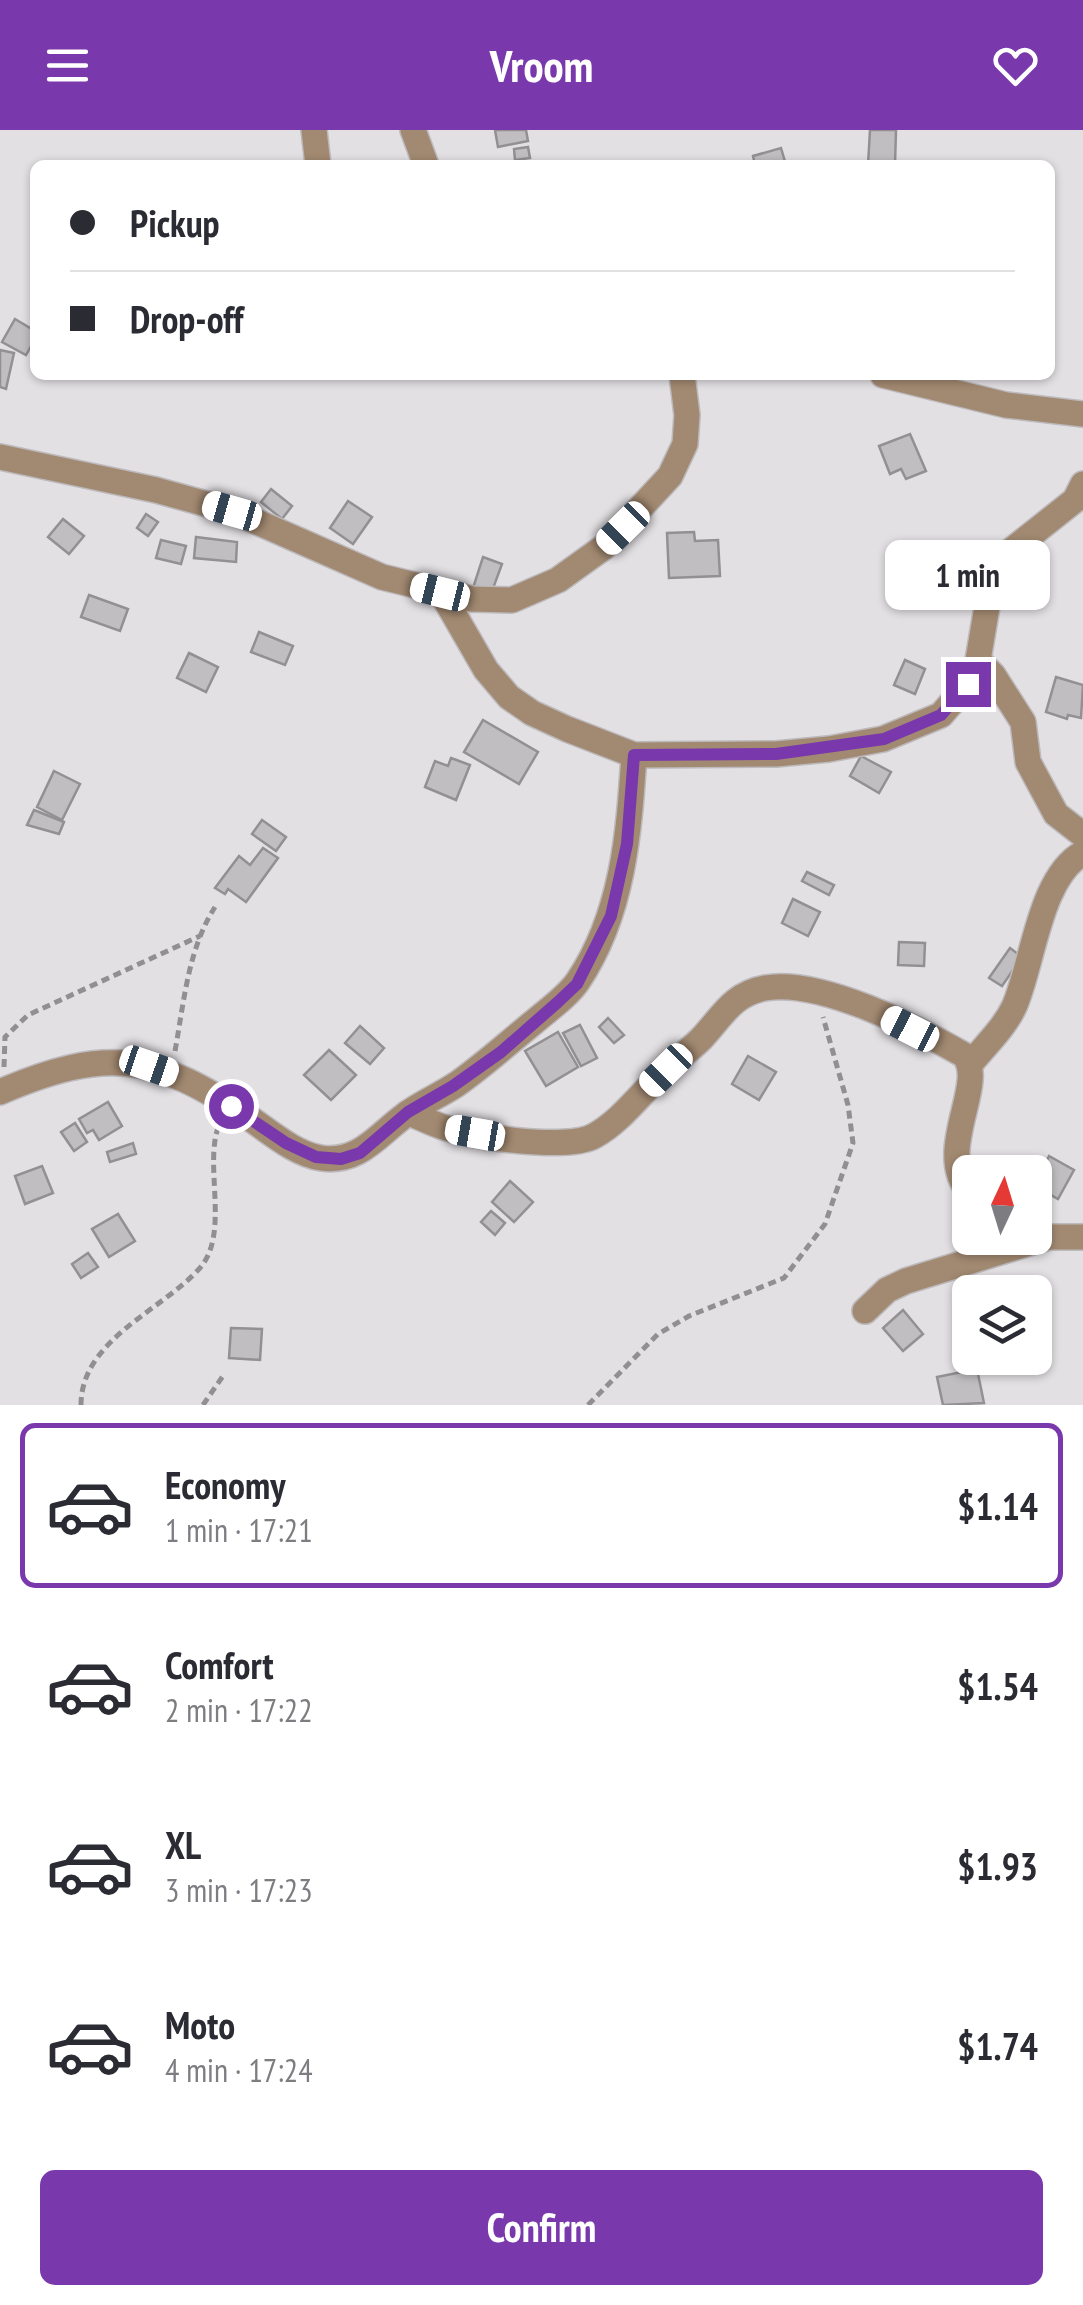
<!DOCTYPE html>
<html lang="en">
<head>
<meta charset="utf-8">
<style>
  body { margin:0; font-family:"PT Sans Narrow",sans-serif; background:#f7f7f7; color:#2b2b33; height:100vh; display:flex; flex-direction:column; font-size:38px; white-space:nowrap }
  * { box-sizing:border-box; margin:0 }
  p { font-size:32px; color:#7c7c81 }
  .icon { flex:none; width:55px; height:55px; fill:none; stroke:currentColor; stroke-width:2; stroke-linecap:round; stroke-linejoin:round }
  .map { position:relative; height:1275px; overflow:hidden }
  .drawer { display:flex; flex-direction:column; background:#fff; flex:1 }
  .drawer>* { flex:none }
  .banner { position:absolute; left:30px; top:30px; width:1025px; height:220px; border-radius:15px; box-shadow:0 2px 8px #0004; display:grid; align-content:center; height:220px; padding:0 40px; background:#fff }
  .needle { width:65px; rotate:4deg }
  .tools { position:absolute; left:952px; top:1025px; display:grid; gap:20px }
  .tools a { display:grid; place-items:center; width:100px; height:100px; border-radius:15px; background:#fff; box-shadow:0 2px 8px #0004; font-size:50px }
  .end { position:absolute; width:45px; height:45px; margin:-22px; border:12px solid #7a38ad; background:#fff; box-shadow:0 0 0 5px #fff }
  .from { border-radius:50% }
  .bubble { position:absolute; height:70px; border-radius:15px; background:#fff; box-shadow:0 2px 8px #0004; font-size:32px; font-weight:600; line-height:70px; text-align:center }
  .car { position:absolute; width:30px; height:60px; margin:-30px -15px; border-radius:12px; box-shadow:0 0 8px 2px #0007; background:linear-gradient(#fff 24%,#345 0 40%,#fff 0 76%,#345 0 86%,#fff 0) }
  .banner b { display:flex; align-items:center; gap:35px; height:95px; font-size:38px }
  .banner b+b { border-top:2px solid #e1e1e2 }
  .banner i { width:25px; height:25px; background:#2b2b33 }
  ul { padding:18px 0 0; list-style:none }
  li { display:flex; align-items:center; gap:30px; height:165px; margin:0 20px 15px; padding:0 20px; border:5px solid transparent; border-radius:15px }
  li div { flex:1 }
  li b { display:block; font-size:38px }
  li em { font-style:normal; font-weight:600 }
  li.current { border-color:#7a38ad }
  li>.icon { width:90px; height:90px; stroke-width:1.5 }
  .primary-button { display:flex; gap:20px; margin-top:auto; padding:20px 40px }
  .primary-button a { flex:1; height:115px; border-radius:15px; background:#7a38ad; color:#fff; font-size:40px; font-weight:600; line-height:115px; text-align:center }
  header { display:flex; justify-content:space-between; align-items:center; height:130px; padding:0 40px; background:#7a38ad; color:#fff; font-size:45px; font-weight:600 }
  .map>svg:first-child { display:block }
</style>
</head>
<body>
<header><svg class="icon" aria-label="menu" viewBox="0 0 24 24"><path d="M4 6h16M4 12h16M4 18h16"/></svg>Vroom<svg class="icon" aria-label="heart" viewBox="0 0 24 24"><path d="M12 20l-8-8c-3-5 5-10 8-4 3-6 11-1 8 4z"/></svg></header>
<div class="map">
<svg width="1083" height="1275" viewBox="0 0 1083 1275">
  <rect width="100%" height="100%" fill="#e3e0e3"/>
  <g fill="#c1bec1" stroke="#929092" stroke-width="2.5">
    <path d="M495 0H526L528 11 498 17Z"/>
    <path d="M870 0H896L895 35H868Z"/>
    <path d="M528 17 530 28 515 30 514 19Z"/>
    <path d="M781 18 786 35H755L753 26Z"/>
    <path d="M15 189 35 201V209L26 225 2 212Z"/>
    <path d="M0 220 14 223 6 259 0 257Z"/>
    <path d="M910 304 926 341 906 349 901 339 890 344 879 316Z"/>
    <path d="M271 359 292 376 282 389 261 372Z"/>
    <path d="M348 371 372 387 353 414 330 398Z"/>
    <path d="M146 384 158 392 148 406 137 398Z"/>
    <path d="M63 389 84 406 69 424 48 407Z"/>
    <path d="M694 402 695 411 718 410 720 446 669 448 667 403Z"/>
    <path d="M196 407 237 412 236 432 194 428Z"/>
    <path d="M161 410 186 416 181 434 156 428Z"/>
    <path d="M483 427 502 434 491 464 473 458Z"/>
    <path d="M89 465 128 479 120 501 81 487Z"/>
    <path d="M259 502 293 516 285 535 251 522Z"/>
    <path d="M189 523 218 537 206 562 177 548Z"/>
    <path d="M905 530 925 539 915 564 894 555Z"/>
    <path d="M1056 547 1083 555 1081 588 1068 585 1067 589 1046 582Z"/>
    <path d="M483 590 538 622 519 654 464 622Z"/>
    <path d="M861 626 891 642 879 663 850 646Z"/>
    <path d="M451 628 470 635 456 670 425 657 435 631 448 636Z"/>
    <path d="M54 641 80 654 62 690 37 677Z"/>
    <path d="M34 680 64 692 59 704 27 695Z"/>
    <path d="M262 690 286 707 276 721 252 704Z"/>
    <path d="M263 718 278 728 246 772 228 759 225 764 215 758 239 726 250 735Z"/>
    <path d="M807 742 834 755 829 765 802 751Z"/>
    <path d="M793 769 820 782 808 806 782 793Z"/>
    <path d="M899 812 925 813 924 836 898 835Z"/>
    <path d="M1010 818 1022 827 1002 856 989 848Z"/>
    <path d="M608 888 624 905 614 913 599 897Z"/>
    <path d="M580 895 597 928 581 936 563 903Z"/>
    <path d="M360 896 384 918 370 934 345 913Z"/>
    <path d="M558 902 578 937 546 956 525 921Z"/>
    <path d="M329 920 356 945 331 970 304 945Z"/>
    <path d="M748 926 776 942 759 970 732 954Z"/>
    <path d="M108 972 122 996 99 1010 93 1000 87 1003 79 989Z"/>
    <path d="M75 993 87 1012 74 1021 61 1002Z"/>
    <path d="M133 1013 136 1024 110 1032 107 1022Z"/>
    <path d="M1049 1026 1074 1040 1058 1069 1035 1056Z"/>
    <path d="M42 1036 53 1063 25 1074 15 1046Z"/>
    <path d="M510 1051 533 1072 514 1092 492 1072Z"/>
    <path d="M491 1081 505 1093 495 1105 481 1092Z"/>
    <path d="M118 1084 135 1111 109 1127 92 1099Z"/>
    <path d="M88 1123 98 1137 81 1148 72 1134Z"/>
    <path d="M903 1180 923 1204 903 1221 883 1198Z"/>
    <path d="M231 1198 262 1199 260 1230 229 1228Z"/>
    <path d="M977 1239 984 1273 943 1275 937 1247Z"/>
  </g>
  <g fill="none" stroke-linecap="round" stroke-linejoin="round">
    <defs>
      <g id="minor">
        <path d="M314 0 318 35"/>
        <path d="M413 0 426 35"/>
        <path d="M883 245 1006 275 1083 284"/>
        <path d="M0 327 156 360 232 381 382 447 472 469 512 470 558 450 604 417 670 346 685 314 687 285 682 245"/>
        <path d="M441 462 486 540 509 567 532 583 567 599 634 625 776 624 829 619 883 609 941 585 968 554 978 530 991 453 1012 420 1075 370 1083 354"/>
        <path d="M978 530 993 545 1023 592 1028 632 1056 684 1083 705"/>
        <path d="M971 933C985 916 1004 898 1014 877 1033 835 1039 747 1083 723"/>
        <path d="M0 962C105 917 155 923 248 987 270 1002 295 1024 321 1028 362 1034 380 1001 411 981 426 971 442 964 457 954 484 935 508 913 534 892 549 879 567 867 578 851 623 784 629 703 634 625"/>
        <path d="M408 983C420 987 431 993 443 997 473 1007 567 1021 594 1006 622 991 643 960 667 939 678 928 691 919 701 909 722 887 732 864 765 858 820 848 917 898 964 925 988 954 933 1021 970 1063"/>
        <path d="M865 1181 887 1160 906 1151 1049 1107H1083"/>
      </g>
    </defs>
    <use href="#minor" stroke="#bdbabd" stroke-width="28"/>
    <g stroke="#928f91" stroke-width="5" stroke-dasharray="8 5" stroke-linecap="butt">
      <path d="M175 921C184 872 188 819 215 777"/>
      <path d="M4 937 5 907 28 885 200 806"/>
      <path d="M81 1275C81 1210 161 1181 199 1139 231 1104 203 1035 219 995"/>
      <path d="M203 1275 225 1243"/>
      <path d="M588 1275 658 1204 689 1186 784 1148 825 1094 853 1013 848 975 823 887"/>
    </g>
    <use href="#minor" stroke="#a28971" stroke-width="25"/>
  </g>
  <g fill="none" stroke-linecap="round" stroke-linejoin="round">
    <path stroke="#7a38ad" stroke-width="12" d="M231 976 286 1013 316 1027 341 1029 360 1023 408 982 453 956 501 922 558 872 577 854 611 786 627 714 634 625 776 624 884 609 941 585 968 554"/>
  </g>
</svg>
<div class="tools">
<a><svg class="needle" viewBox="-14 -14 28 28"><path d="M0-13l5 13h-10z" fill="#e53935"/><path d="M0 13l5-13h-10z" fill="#7c7c81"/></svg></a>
<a><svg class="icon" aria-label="layers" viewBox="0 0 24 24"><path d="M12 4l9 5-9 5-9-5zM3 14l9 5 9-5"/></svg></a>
</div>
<i class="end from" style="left:231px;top:976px"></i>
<i class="end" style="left:968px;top:554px"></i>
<div class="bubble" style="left:885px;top:410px;width:165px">1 min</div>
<i class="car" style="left:232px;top:381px;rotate:286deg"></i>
<i class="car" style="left:623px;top:398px;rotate:225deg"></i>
<i class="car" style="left:440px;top:462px;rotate:284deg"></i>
<i class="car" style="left:910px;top:899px;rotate:297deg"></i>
<i class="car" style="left:149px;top:936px;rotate:109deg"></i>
<i class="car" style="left:666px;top:940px;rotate:225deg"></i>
<i class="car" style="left:475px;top:1003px;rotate:280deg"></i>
<div class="banner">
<b><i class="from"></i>Pickup</b>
<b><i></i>Drop-off</b>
</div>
</div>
<section class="drawer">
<ul>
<li class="current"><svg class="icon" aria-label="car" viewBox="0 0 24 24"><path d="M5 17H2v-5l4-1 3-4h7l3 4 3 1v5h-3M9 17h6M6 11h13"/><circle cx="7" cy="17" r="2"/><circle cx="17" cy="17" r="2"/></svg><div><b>Economy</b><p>1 min · 17:21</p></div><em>$1.14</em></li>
<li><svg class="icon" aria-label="car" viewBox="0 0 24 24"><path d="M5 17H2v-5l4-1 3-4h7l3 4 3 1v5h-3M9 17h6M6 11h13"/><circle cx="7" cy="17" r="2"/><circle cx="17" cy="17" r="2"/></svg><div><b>Comfort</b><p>2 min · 17:22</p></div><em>$1.54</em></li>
<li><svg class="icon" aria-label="car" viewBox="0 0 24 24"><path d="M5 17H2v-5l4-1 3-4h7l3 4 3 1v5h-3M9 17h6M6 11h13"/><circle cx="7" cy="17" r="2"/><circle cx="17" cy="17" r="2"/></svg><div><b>XL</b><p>3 min · 17:23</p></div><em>$1.93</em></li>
<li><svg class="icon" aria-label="car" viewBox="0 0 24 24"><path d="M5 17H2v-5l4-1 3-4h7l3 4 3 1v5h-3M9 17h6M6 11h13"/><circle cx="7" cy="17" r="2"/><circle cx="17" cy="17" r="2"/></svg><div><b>Moto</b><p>4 min · 17:24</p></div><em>$1.74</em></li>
</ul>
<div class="primary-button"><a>Confirm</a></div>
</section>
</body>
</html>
